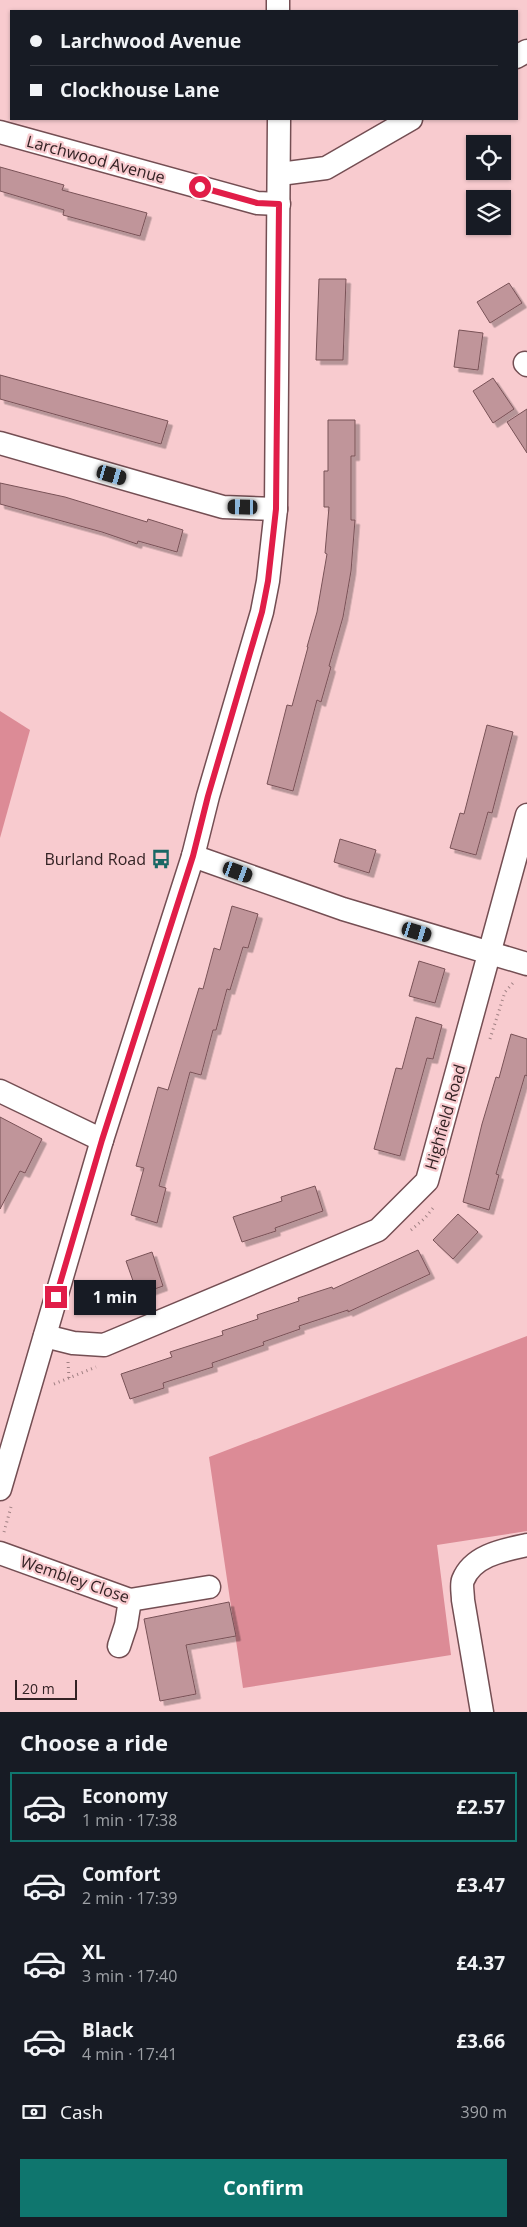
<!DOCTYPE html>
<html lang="en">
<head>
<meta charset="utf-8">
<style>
  body { margin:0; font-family:"Open Sans",sans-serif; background:#242831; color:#f1f3f6; height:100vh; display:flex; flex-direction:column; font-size:19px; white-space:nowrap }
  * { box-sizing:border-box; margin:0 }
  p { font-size:16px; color:#9ea1a6 }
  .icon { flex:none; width:28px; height:28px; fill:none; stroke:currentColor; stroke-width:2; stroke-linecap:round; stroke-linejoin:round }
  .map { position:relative; height:1712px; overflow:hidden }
  .sheet { display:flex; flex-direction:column; background:#171b24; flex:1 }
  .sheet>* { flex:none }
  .banner { position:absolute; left:10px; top:10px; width:508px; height:110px; border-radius:0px; box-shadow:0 1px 4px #0004; display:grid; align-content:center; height:110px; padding:0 20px; background:#171b24 }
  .fabs { position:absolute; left:466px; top:135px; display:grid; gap:10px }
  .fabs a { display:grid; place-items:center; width:45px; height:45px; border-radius:0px; background:#171b24; box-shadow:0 1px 4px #0004; font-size:25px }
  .scale { position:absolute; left:15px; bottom:12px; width:62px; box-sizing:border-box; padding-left:5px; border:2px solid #332224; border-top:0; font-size:14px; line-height:18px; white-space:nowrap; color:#332224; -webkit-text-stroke:4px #f8cbcf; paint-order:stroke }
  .end { position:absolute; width:22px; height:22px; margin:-11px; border:6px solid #e11d48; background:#fff; box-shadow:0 0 0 2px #fff }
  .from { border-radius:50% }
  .bubble { position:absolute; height:35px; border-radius:0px; background:#171b24; box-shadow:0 1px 4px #0004; font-size:16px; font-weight:700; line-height:35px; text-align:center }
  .car { position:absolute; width:15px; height:30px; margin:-15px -8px; border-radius:6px; box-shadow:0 0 4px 1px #0007; background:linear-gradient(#222 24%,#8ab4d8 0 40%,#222 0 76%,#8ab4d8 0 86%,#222 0) }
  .banner b { display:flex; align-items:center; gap:18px; height:48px; font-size:19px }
  .banner b+b { border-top:1px solid #363941 }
  .banner i { width:12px; height:12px; background:#f1f3f6 }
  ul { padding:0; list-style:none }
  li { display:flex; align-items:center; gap:15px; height:70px; margin:0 10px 8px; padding:0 10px; border:2px solid transparent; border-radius:0px }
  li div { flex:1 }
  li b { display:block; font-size:19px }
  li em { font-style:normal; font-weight:700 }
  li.current { border-color:#0f766e }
  li>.icon { width:45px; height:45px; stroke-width:1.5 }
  h2 { padding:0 20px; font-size:22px; line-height:60px }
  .pay { display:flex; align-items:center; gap:12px; height:55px; padding:0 20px; font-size:19px }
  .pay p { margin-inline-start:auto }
  .cta { display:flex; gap:10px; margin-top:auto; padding:10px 20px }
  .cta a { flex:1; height:58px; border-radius:0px; background:#0f766e; color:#fff; font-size:20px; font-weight:700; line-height:58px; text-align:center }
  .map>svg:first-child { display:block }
</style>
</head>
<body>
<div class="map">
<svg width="527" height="1712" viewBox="0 0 527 1712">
  <defs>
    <filter id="shadow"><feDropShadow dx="4.5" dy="4.5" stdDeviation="0" flood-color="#0004"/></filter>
  </defs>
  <rect width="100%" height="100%" fill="#f8cbcf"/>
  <g fill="#dc8b96">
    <path d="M0 711 30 730 0 838Z"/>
    <path d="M527 1336V1531L437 1545 451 1655 243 1688 209 1457Z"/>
  </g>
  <g fill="#c0959a" stroke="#795257" filter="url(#shadow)">
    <path d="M0 167 64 185 62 190 147 213 140 236 63 215 64 210 0 191Z"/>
    <path d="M319 279H346L343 360H316Z"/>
    <path d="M509 283 522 303 490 323 477 302Z"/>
    <path d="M459 330 483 333 478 370 454 367Z"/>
    <path d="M0 375 168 421 161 444 0 399Z"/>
    <path d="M493 378 514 409 493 423 473 391Z"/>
    <path d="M527 409V453L507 422Z"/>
    <path d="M328 420H355V456H351V520H355L351 571 343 617 329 666 331 667 321 702 317 700 293 791 267 784 287 705 292 706 308 647H307L317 612 327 554 325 553 329 507H324V471H328Z"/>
    <path d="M0 483 65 497 147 522 148 519 183 530 177 552 138 541 137 544 102 532 0 504Z"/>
    <path d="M487 725 513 732 492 813 488 812 476 855 450 848 460 813 464 814Z"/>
    <path d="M340 839 376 850 369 873 334 862Z"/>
    <path d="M232 906 258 914 248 948 243 947 230 990 227 989 216 1030H213L201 1075 190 1072 159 1186 166 1188 157 1223 131 1215 144 1168 136 1166 158 1087 168 1090 199 988 203 989 214 948 220 950Z"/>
    <path d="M419 961 445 969 435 1003 409 996Z"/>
    <path d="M416 1017 442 1025 433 1059 427 1058 400 1156 374 1149 396 1068 402 1069Z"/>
    <path d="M511 1034 527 1039V1076L525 1075 496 1174 499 1175 489 1210 463 1202 482 1124 496 1077 499 1078Z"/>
    <path d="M0 1117 42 1139 25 1173 20 1171 0 1209Z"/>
    <path d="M315 1186 323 1211 275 1228 276 1231 242 1242 233 1217 282 1201 281 1197Z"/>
    <path d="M458 1214 478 1232 453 1259 433 1240Z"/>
    <path d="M418 1250 430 1274 348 1312V1310L299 1326 300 1329 263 1342 264 1345 212 1363 213 1367 163 1383 164 1388 130 1399 121 1374 172 1357 170 1352 223 1335 222 1331 258 1319 257 1315 299 1301 298 1298 332 1287 333 1289Z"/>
    <path d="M152 1252 163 1286 138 1295 126 1261Z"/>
    <path d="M229 1602 236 1636 186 1645 196 1694 160 1701 144 1619Z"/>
  </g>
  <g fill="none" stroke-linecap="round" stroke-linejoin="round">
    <defs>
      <g id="minor">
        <path d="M278 0V11"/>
        <path d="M516 57 527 51"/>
        <path d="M0 132 257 203 279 204"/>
        <path d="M280 174 326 168 411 119"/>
        <path d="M525 363 527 365"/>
        <path d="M0 443 223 507 276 509"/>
        <path d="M193 856 343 909 527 964"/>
        <path d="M0 1091 102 1140"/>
        <path d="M45 1336 73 1343 104 1345 378 1230 427 1181 527 815"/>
        <path d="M0 1489 102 1140 193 856 208 796 262 612 268 581 276 509 279 119"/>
        <path d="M0 1553 130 1600 209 1587"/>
        <path d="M119 1646 126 1625 130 1600"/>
        <path d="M482 1712 463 1600C463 1594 461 1585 463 1580 473 1555 504 1550 527 1545"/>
      </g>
    </defs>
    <use href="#minor" stroke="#744e53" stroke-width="25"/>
    <g stroke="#a08083" stroke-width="3" stroke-dasharray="1 4" stroke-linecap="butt">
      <path d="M490 1039 505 992 513 983"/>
      <path d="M411 1230 425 1218 433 1208"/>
      <path d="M68 1362 69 1378"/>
      <path d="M54 1384 96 1367"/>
      <path d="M4 1532 11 1507"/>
    </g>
    <use href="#minor" stroke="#fff" stroke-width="22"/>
  </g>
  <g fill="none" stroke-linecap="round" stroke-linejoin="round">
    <path stroke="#e11d48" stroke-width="6" d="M56 1297 102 1140 193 856 208 796 262 612 268 581 276 509 279 204 257 203 200 187"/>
  </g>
  <defs>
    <symbol id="bus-bare" viewBox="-9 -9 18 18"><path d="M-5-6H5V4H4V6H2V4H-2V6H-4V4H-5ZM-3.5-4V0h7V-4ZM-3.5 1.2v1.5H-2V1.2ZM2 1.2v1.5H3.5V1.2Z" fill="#196764" stroke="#f8cbcf" stroke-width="2.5" paint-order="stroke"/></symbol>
  </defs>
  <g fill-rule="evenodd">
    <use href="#bus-bare" x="147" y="845" width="28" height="28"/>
  </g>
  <g text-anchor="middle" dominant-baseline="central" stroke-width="4.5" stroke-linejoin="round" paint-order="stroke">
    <g font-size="16" fill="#332224" stroke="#f8cbcf">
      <text transform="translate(96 159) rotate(15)">Larchwood Avenue</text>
      <text transform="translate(445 1117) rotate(-74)">Highfield Road</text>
      <text transform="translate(75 1579) rotate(19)">Wembley Close</text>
    </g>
    <g font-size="16" fill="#332224" stroke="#f8cbcf" text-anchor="end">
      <text x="146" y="859">Burland Road</text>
    </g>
  </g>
</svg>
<div class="fabs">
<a><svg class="icon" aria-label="locate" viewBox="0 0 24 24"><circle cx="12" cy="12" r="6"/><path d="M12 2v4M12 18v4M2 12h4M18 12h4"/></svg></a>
<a><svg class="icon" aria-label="layers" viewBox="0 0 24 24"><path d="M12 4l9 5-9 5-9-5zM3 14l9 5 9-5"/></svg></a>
</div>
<div class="scale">20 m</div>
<i class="end from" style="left:200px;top:187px"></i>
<i class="end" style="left:56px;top:1297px"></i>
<div class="bubble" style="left:74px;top:1280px;width:82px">1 min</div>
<i class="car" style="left:112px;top:475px;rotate:106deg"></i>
<i class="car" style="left:243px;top:507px;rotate:271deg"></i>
<i class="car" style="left:238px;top:872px;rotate:110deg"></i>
<i class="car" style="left:417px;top:932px;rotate:107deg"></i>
<div class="banner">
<b><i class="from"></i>Larchwood Avenue</b>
<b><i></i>Clockhouse Lane</b>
</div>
</div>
<section class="sheet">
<h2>Choose a ride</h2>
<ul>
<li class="current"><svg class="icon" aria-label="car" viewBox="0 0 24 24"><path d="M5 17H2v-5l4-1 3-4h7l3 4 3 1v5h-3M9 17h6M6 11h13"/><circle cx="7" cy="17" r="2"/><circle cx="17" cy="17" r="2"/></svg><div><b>Economy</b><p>1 min · 17:38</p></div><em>£2.57</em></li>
<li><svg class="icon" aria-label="car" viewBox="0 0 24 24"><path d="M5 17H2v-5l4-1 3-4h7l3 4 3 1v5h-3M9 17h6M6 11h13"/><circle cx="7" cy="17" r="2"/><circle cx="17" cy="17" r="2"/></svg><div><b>Comfort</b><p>2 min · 17:39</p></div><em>£3.47</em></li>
<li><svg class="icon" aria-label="car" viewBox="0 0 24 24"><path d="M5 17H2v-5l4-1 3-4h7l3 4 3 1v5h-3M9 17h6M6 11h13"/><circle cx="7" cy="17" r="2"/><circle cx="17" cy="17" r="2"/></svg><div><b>XL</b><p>3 min · 17:40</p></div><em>£4.37</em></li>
<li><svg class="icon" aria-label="car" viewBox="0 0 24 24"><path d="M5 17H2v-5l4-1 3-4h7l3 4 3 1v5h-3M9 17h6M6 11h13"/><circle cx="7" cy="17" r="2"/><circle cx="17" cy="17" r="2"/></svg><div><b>Black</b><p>4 min · 17:41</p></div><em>£3.66</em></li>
</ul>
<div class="pay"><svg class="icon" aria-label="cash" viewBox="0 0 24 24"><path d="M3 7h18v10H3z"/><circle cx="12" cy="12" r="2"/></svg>Cash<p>390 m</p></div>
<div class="cta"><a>Confirm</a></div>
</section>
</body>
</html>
